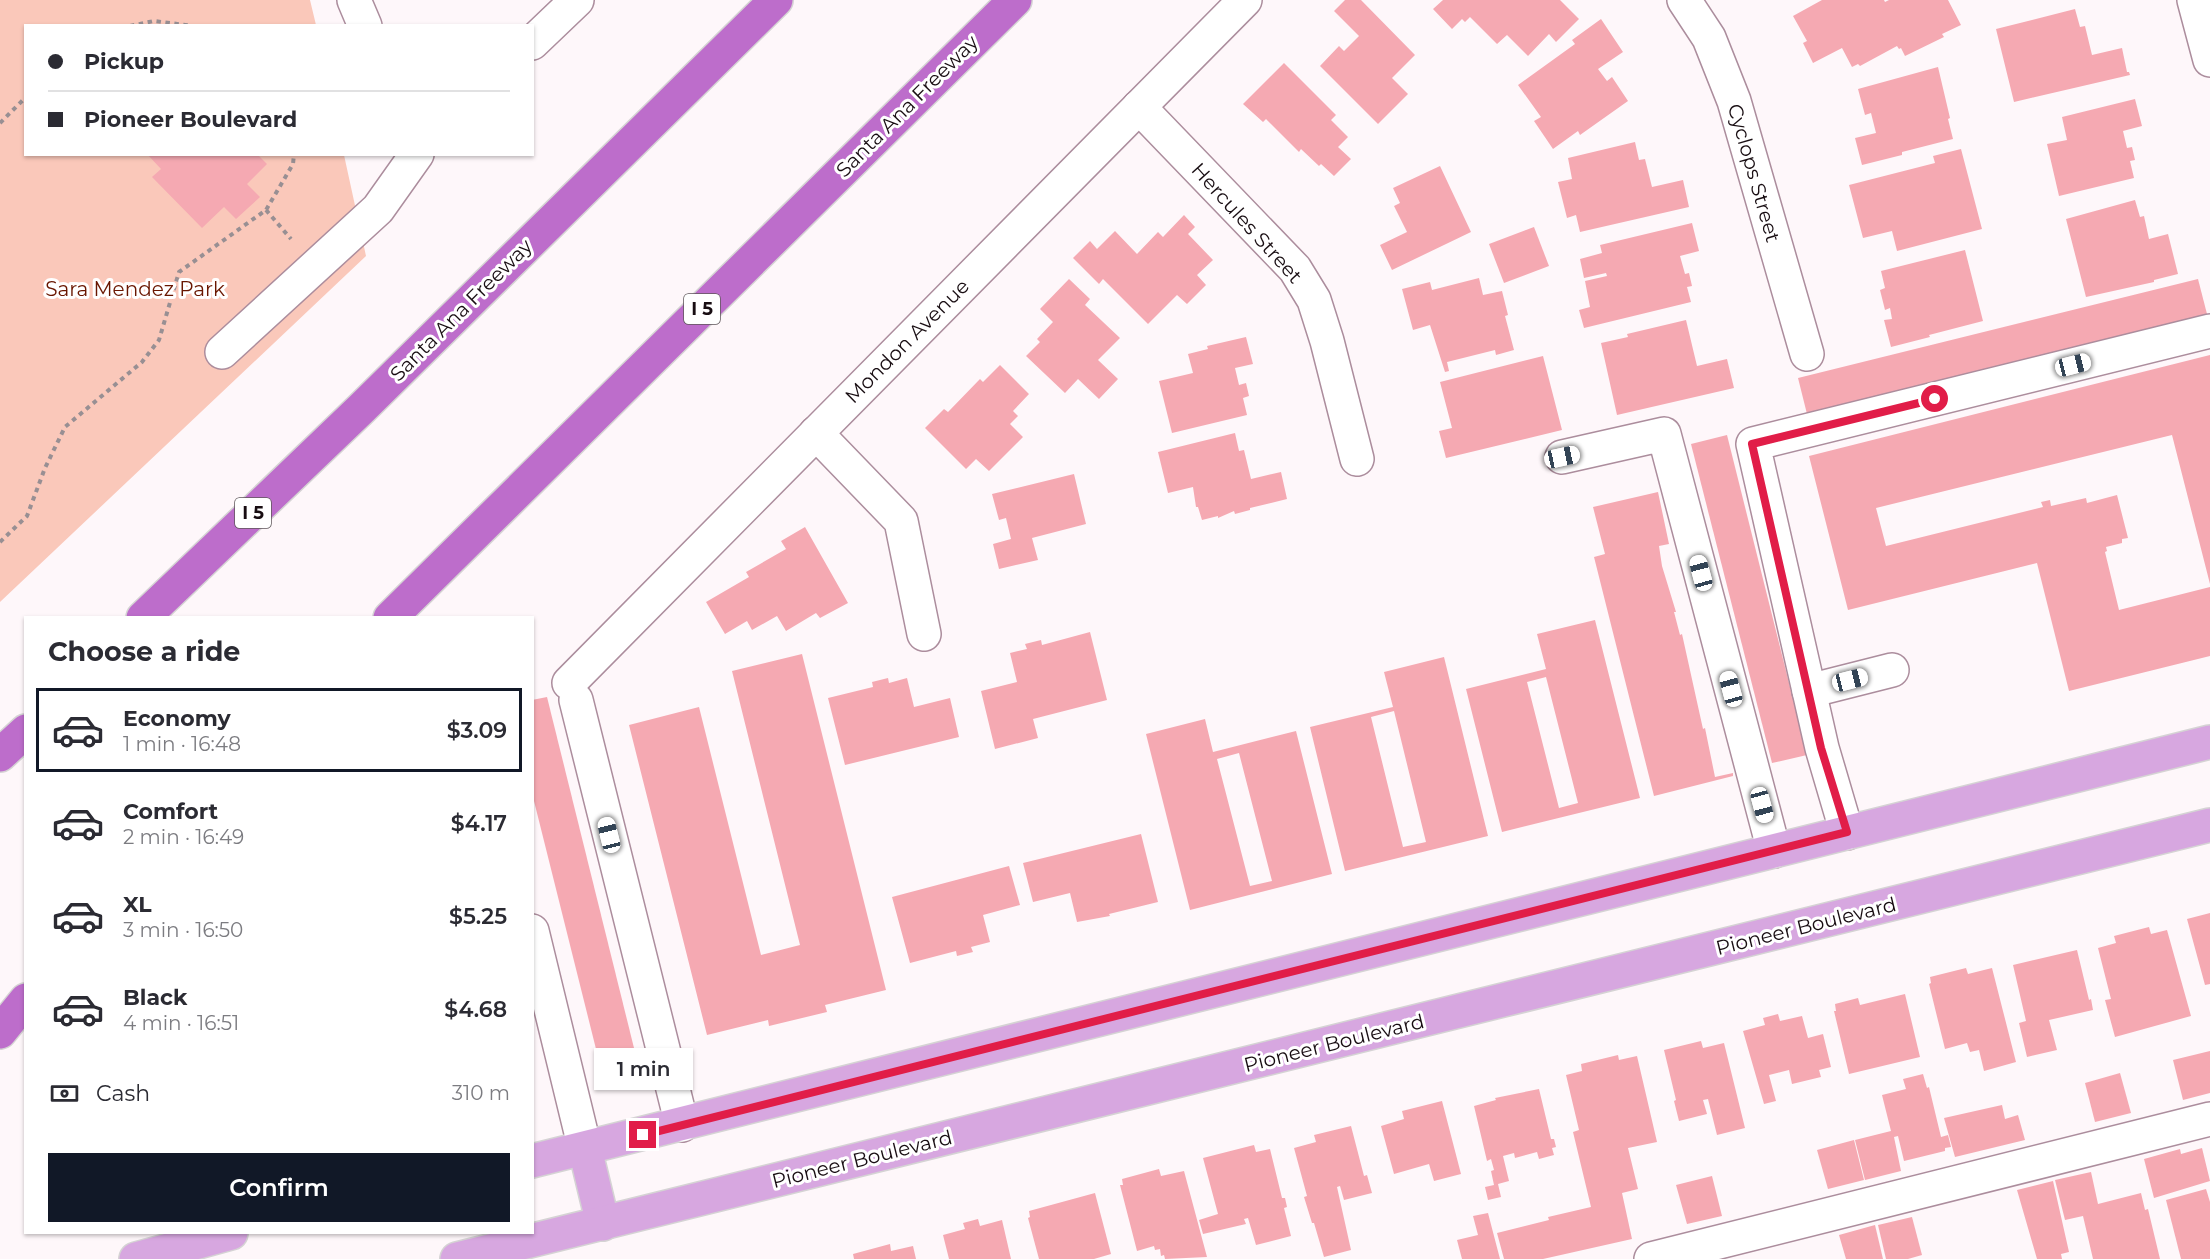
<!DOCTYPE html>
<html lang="en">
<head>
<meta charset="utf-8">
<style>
  body { margin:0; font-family:Montserrat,sans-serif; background:#f2f2f3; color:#2b2b33; height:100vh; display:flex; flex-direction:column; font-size:22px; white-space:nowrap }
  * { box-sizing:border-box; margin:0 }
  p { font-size:20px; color:#7c7c81 }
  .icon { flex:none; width:33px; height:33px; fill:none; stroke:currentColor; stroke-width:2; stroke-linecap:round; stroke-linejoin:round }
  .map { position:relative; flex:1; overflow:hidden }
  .drawer { position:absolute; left:24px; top:616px; width:510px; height:618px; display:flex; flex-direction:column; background:#fff; border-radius:0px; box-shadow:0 2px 4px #0004 }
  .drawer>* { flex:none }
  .hud { position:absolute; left:24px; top:24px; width:510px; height:132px; border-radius:0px; box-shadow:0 2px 4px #0004; display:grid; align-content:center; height:132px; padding:0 24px; background:#fff }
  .end { position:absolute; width:27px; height:27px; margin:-14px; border:8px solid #e11d48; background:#fff; box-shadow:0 0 0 3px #fff }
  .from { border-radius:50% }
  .bubble { position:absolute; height:42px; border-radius:0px; background:#fff; box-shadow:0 2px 4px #0004; font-size:20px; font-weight:600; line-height:42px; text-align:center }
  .car { position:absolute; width:18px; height:36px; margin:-18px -9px; border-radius:8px; box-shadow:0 0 4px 2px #0007; background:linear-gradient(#fff 24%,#345 0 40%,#fff 0 76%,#345 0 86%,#fff 0) }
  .hud b { display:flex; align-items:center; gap:21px; height:57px; font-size:22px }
  .hud b+b { border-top:2px solid #e1e1e2 }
  .hud i { width:15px; height:15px; background:#2b2b33 }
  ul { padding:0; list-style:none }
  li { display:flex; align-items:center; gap:18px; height:84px; margin:0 12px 9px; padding:0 12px; border:3px solid transparent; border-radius:0px }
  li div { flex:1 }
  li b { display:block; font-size:22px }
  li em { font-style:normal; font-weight:600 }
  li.selected { border-color:#111827 }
  li>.icon { width:54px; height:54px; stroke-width:1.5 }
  h2 { padding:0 24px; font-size:27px; line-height:72px }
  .pay { display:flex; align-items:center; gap:15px; height:66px; padding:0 24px; font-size:22px }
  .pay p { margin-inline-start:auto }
  .button { display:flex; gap:12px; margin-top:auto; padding:12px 24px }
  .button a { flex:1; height:69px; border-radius:0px; background:#111827; color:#fff; font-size:24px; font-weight:600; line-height:69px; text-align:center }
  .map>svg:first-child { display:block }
</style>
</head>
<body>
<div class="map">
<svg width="2210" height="1259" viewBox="0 0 2210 1259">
  <rect width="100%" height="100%" fill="#fef7fa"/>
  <path fill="#fac8ba" d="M0 0H310L316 25 26 26V154L344 155 366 256 0 602Z"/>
  <g fill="#f5a9b2" fill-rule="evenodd">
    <path d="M1345 0H1361L1415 55 1392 78 1408 94 1378 124 1320 66 1339 46 1344 51 1359 36 1334 11Z"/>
    <path d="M1443 0H1560L1579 19 1556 42 1549 34 1528 56 1507 35 1497 44 1470 17 1465 22 1462 19 1452 29 1433 9Z"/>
    <path d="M1822 0H1884L1885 2 1889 0H1948L1961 25 1942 34 1944 37 1905 56 1901 48 1899 49 1897 46 1860 66 1858 64 1852 67 1842 48 1813 63 1803 43 1807 41 1793 16Z"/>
    <path d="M2075 9 2080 27 2085 26 2092 55 2122 48 2127 72H2129L2130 75 2014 102 1996 29Z"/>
    <path d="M1601 19 1623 52 1598 69 1607 81 1612 77 1628 101 1580 135 1578 131 1553 149 1534 121 1541 117 1518 85 1575 44 1572 40Z"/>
    <path d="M1284 63 1336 115 1331 120 1348 137 1338 147 1351 159 1334 176 1321 164 1319 166 1301 149 1299 152 1266 119 1263 122 1243 104Z"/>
    <path d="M1938 67 1950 118 1948 119 1953 139 1902 152V155L1862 165 1855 138 1876 133 1871 113 1865 115 1858 89Z"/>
    <path d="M2135 99 2142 126 2123 131 2127 148 2132 147 2135 160 2130 161 2134 178 2059 196 2047 144 2067 140 2062 117Z"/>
    <path d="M1635 142 1639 160 1645 159 1652 187 1683 180 1689 207 1580 232 1576 215 1567 218 1558 182 1572 179 1568 158Z"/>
    <path d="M1961 149 1982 229 1897 251 1892 231 1863 238 1849 185 1935 163 1933 156Z"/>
    <path d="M147 154H257L267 164 247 184 260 197 236 219 224 207 202 228 152 177 161 169Z"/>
    <path d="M1440 166 1471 232 1392 270 1380 245 1407 232 1394 206 1400 203 1393 188Z"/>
    <path d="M2135 200 2140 217 2144 216 2149 239 2168 234 2178 274 2154 280V282L2086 297 2066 219Z"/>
    <path d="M1184 215 1195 227 1188 234 1213 260 1197 275 1206 285 1187 304 1177 295 1148 324 1103 279 1099 284 1073 258 1090 241 1097 249 1115 231 1137 254 1158 232 1163 237Z"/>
    <path d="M1692 223 1699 251 1680 256 1685 274 1689 273 1692 286 1687 287 1691 302 1584 328 1579 310 1590 307 1585 281 1607 276 1606 273 1584 278 1580 259 1602 253 1600 245Z"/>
    <path d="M1534 227 1549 266 1504 283 1489 244Z"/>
    <path d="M1965 250 1983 321 1929 335 1930 337 1891 347 1884 320 1892 319 1890 308 1885 310 1880 290 1885 288 1881 271Z"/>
    <path d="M1479 278 1483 295 1502 291 1508 315 1505 316 1514 350 1496 355 1495 350 1447 362 1449 371 1445 372 1430 325 1413 330 1402 289 1430 282 1432 290Z"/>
    <path d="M1069 279 1090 299 1085 305 1120 338 1098 360 1118 379 1099 399 1078 379 1065 393 1026 356 1040 342 1037 339 1053 322 1040 309Z"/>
    <path d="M2198 279 2207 314 1807 414 1798 378Z"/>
    <path d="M1686 320 1697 366 1727 359 1734 388 1617 415 1601 343 1628 337 1627 334Z"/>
    <path d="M1246 337 1253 364 1235 368 1239 385 1246 383 1249 396 1243 398 1247 415 1172 433 1159 381 1193 373 1188 354 1208 349 1207 346Z"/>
    <path d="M2210 355V584L2172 435 1876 508 1886 546 2043 507 2041 502 2050 500 2051 506 2086 498 2087 503 2117 495 2128 538 2122 539V543L2106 547 2107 551 2105 552 2119 610 2210 587V656L2069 691 2037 563 1848 610 1809 456Z"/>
    <path d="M1543 356 1562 430 1446 458 1439 431 1452 428 1440 382Z"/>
    <path d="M1000 365 1029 394 1013 411 1018 416 1010 424 1023 437 989 471 976 459 966 469 925 428 944 409 948 412 980 379 983 382Z"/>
    <path d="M1235 433 1239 451 1244 450 1251 479 1281 472 1287 499 1250 508V510L1235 514 1234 511 1218 518V516L1202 520 1198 507H1196L1193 487 1168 493 1158 452Z"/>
    <path d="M1727 435 1807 755 1772 763 1691 444Z"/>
    <path d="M1074 474 1086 524 1032 538 1038 560 999 569 993 544 1011 539 1006 518 999 520 992 494Z"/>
    <path d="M1658 492 1669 544 1659 546 1662 566 1676 612H1674L1680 635 1682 634 1703 729 1705 728 1715 777 1733 773V776L1654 796 1594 557 1605 554 1593 507Z"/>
    <path d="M805 527 848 603 820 618 816 613 786 631 777 616 752 630 747 621 725 634 706 602 749 577 746 572 786 549 781 541Z"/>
    <path d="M1595 620 1640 798 1502 832 1466 689 1546 669 1537 634ZM1546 677 1578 803 1559 808 1527 682Z"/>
    <path d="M1090 632 1107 700 1033 719 1038 738 995 749 981 691 1017 682 1010 653 1027 649 1025 644 1041 640 1042 645Z"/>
    <path d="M802 654 886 990 825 1005 827 1012 769 1026 768 1020 707 1035 629 725 699 707 761 955 800 945 732 671Z"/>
    <path d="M1444 657 1488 836 1345 871 1310 727 1393 707 1384 672ZM1394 711 1426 842 1403 847 1371 717Z"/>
    <path d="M888 678 889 683 907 678 914 707 950 698 959 737 845 765 828 698 873 687 872 682Z"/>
    <path d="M547 697 634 1048 598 1057 532 793V700Z"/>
    <path d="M1205 719 1213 752 1296 731 1332 874 1190 910 1146 734ZM1239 753 1272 881 1250 886 1217 759Z"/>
    <path d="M1141 834 1158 902 1109 914 1110 916 1077 922 1070 893 1033 902 1023 863Z"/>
    <path d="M1009 866 1020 905 983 915 990 942 971 947 973 952 957 956 956 951 910 963 892 897Z"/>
    <path d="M2210 913V984L2205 985 2187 919Z"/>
    <path d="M2149 927 2151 934 2167 930 2191 1016 2115 1037 2105 1000 2111 999 2098 948 2116 943 2114 936Z"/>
    <path d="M2077 950 2089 1000 2091 999 2093 1010 2049 1020 2057 1050 2027 1057 2019 1023 2026 1021 2013 965Z"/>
    <path d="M1966 968 1968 974 1992 968 2016 1062 1984 1071 1979 1050 1970 1052 1967 1043 1945 1049 1929 984 1931 983 1930 977Z"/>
    <path d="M1905 994 1920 1057 1849 1074 1834 1011H1836L1835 1004 1858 998 1860 1005Z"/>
    <path d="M1778 1014 1780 1021 1802 1016 1808 1038 1823 1034 1831 1067 1819 1070 1821 1077 1792 1084 1789 1070 1769 1075 1776 1101 1764 1104 1743 1031 1765 1025 1763 1018Z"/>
    <path d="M1701 1041 1703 1048 1724 1043 1745 1128 1717 1135 1708 1099 1703 1100 1707 1114 1679 1121 1674 1101 1676 1100 1664 1050Z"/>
    <path d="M2210 1051V1093L2183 1100 2173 1060Z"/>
    <path d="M1618 1055 1619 1060 1637 1056 1657 1142 1628 1148 1638 1189 1622 1193 1632 1239 1543 1259H1504L1497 1233 1549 1220 1548 1217 1591 1207 1573 1132 1579 1130 1566 1075 1582 1071 1581 1064Z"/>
    <path d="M2120 1073 2131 1113 2095 1122 2085 1083Z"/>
    <path d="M1923 1074 1927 1088 1929 1087 1941 1137 1948 1135 1951 1147 1945 1148V1151L1904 1161 1898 1136 1894 1137 1901 1171 1865 1180 1855 1140 1891 1131 1882 1095 1906 1089 1903 1079Z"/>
    <path d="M1539 1089 1551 1139H1554L1556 1147 1552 1148 1554 1155 1539 1159 1537 1152 1515 1158 1514 1153 1503 1156 1509 1181 1498 1184 1501 1197 1488 1200 1485 1187 1494 1185 1491 1171 1494 1170 1491 1159 1487 1161 1474 1106 1496 1100 1495 1098Z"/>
    <path d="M1442 1101 1461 1174 1434 1181 1429 1164 1394 1174 1381 1126 1404 1119 1402 1111Z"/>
    <path d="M2002 1105 2005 1119 2018 1115 2025 1140 1955 1157 1944 1118Z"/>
    <path d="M1351 1126 1364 1176 1367 1175 1372 1193 1344 1200 1340 1186 1337 1187 1351 1250 1324 1257 1314 1223H1312L1304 1197 1307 1196 1294 1148 1316 1142 1314 1135Z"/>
    <path d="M1854 1140 1864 1180 1828 1189 1817 1150Z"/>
    <path d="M1254 1145 1256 1152 1270 1149 1282 1198H1285L1287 1207 1284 1208 1291 1236 1256 1245 1248 1218 1244 1219 1246 1224 1203 1234 1199 1220 1218 1214 1203 1158Z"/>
    <path d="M2202 1148 2210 1181 2154 1198 2144 1159 2180 1149 2181 1154Z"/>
    <path d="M1159 1169 1161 1176 1184 1171 1207 1257 1165 1259 1164 1255 1161 1256 1160 1249 1155 1250 1154 1246 1137 1251 1120 1185H1123L1122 1179Z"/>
    <path d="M2091 1172 2098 1204 2141 1193 2145 1210 2148 1209 2160 1259H2093L2083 1216 2065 1220 2055 1180Z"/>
    <path d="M1712 1176 1722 1216 1687 1224 1676 1185Z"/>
    <path d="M2053 1181 2069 1252 2061 1254 2062 1259H2037L2017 1190Z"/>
    <path d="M2206 1189 2210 1202V1259H2181L2166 1200Z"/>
    <path d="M1095 1193 1111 1254 1094 1259H1039L1028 1218 1030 1217 1029 1211Z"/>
    <path d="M1488 1213 1500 1259H1462L1457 1240 1478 1235 1473 1216Z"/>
    <path d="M1912 1217 1922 1255 1908 1259H1886L1878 1225Z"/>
    <path d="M978 1219 980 1226 1002 1220 1011 1259H949L943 1235 965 1229 963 1223Z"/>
    <path d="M1875 1225 1883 1259H1846L1839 1235Z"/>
    <path d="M890 1244 891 1251 913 1246 916 1259H854L853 1254Z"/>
  </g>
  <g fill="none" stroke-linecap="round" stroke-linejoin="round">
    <defs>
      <g id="minor">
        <path d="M354 0 365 26"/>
        <path d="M1684 0 1709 38 1734 101 1807 354"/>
        <path d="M2194 0 2210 60"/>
        <path d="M532 43 577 0"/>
        <path d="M1139 107 1295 269 1314 300 1327 341 1357 459"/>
        <path d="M222 352 378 209 417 154"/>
        <path d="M816 433 901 521 924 634"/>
        <path d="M1562 457 1664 434 1774 851"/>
        <path d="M569 683 1245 0"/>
        <path d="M1809 691 1892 670"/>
        <path d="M576 700 682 1125"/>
        <path d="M1847 833 1822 748 1753 444 2210 331"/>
        <path d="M532 931 585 1149"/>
        <path d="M1651 1259 2210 1119"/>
      </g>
      <g id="major">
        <path d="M585 1149 603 1224"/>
        <path d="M532 1161 2210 742"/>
        <path d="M136 1259 231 1233"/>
        <path d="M457 1259 2210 825"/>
      </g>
      <g id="highway">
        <path d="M143 618 362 408 776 0"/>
        <path d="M390 618 1015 0"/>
        <path d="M0 755 26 731"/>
        <path d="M0 1032 26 1000"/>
      </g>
    </defs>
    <use href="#minor" stroke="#ac8d9d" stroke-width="36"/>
    <use href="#major" stroke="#d5d3d4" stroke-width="36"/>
    <use href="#highway" stroke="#d5d3d4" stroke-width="36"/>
    <g stroke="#988f93" stroke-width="4" stroke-dasharray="4.5 4.5" stroke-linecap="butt">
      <path d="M130 26 154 21 193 26"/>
      <path d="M0 123 26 97"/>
      <path d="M266 210 291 239"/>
      <path d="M0 542 27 516 45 468 65 427 142 362 159 340 179 272 266 210 293 164 294 154"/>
    </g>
    <use href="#minor" stroke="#fff" stroke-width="33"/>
    <use href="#major" stroke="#d7a7e0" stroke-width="33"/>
    <use href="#highway" stroke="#bd6dcb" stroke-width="33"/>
  </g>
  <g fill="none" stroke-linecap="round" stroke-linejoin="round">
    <path stroke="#e11d48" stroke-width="8" d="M643 1135 1847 832 1821 748 1752 444 1935 399"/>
  </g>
  <g text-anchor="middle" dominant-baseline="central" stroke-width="6" stroke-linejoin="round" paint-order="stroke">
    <g fill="#fff" stroke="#5d5659" stroke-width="1.5">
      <rect x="684" y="294" width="36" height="30" rx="4.5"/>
      <rect x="235" y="498" width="36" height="30" rx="4.5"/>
    </g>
    <g font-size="18" font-weight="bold" fill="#180d12">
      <text x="702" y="309">I 5</text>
      <text x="253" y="513">I 5</text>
    </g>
    <g font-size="20" fill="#180d12" stroke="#fff">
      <text transform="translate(907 106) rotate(-45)">Santa Ana Freeway</text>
      <text transform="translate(1754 173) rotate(74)">Cyclops Street</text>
      <text transform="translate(1247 223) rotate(48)">Hercules Street</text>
      <text transform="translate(461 310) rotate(-45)">Santa Ana Freeway</text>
      <text transform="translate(907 341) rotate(-45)">Mondon Avenue</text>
      <text transform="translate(1806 926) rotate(-14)">Pioneer Boulevard</text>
      <text transform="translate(1334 1043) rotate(-14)">Pioneer Boulevard</text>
      <text transform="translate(862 1159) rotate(-14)">Pioneer Boulevard</text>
    </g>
    <g font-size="20" fill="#691600" stroke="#fff">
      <text x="135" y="289">Sara Mendez Park</text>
    </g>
  </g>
</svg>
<i class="end from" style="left:1935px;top:399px"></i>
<i class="end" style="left:643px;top:1135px"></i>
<div class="bubble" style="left:594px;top:1048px;width:99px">1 min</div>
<i class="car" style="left:2073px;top:365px;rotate:76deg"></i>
<i class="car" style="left:1562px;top:457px;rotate:78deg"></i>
<i class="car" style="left:1701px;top:573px;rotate:345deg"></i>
<i class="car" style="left:1850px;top:680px;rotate:76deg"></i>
<i class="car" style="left:1731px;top:689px;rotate:345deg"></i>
<i class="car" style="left:1762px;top:805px;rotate:165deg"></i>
<i class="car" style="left:609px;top:835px;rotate:346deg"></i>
<div class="hud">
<b><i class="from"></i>Pickup</b>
<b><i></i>Pioneer Boulevard</b>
</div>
<section class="drawer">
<h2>Choose a ride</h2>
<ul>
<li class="selected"><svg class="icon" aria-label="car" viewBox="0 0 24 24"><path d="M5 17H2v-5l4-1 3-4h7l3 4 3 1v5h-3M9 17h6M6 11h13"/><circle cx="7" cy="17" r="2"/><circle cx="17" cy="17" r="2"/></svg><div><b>Economy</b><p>1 min · 16:48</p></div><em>$3.09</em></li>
<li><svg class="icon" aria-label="car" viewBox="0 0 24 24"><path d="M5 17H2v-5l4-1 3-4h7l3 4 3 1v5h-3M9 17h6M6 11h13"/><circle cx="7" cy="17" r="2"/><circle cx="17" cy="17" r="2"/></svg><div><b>Comfort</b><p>2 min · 16:49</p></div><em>$4.17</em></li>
<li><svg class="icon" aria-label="car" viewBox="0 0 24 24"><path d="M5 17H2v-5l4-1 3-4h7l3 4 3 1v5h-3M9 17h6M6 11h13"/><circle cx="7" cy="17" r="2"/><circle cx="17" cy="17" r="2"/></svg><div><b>XL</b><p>3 min · 16:50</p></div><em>$5.25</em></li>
<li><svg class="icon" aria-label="car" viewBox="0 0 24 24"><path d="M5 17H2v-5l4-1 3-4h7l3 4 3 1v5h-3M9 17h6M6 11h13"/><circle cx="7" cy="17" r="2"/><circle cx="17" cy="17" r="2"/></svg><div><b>Black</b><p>4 min · 16:51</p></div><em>$4.68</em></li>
</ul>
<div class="pay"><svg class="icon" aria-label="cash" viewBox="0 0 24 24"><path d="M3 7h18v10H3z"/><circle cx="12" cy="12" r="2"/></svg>Cash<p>310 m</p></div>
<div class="button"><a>Confirm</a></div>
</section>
</div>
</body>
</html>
